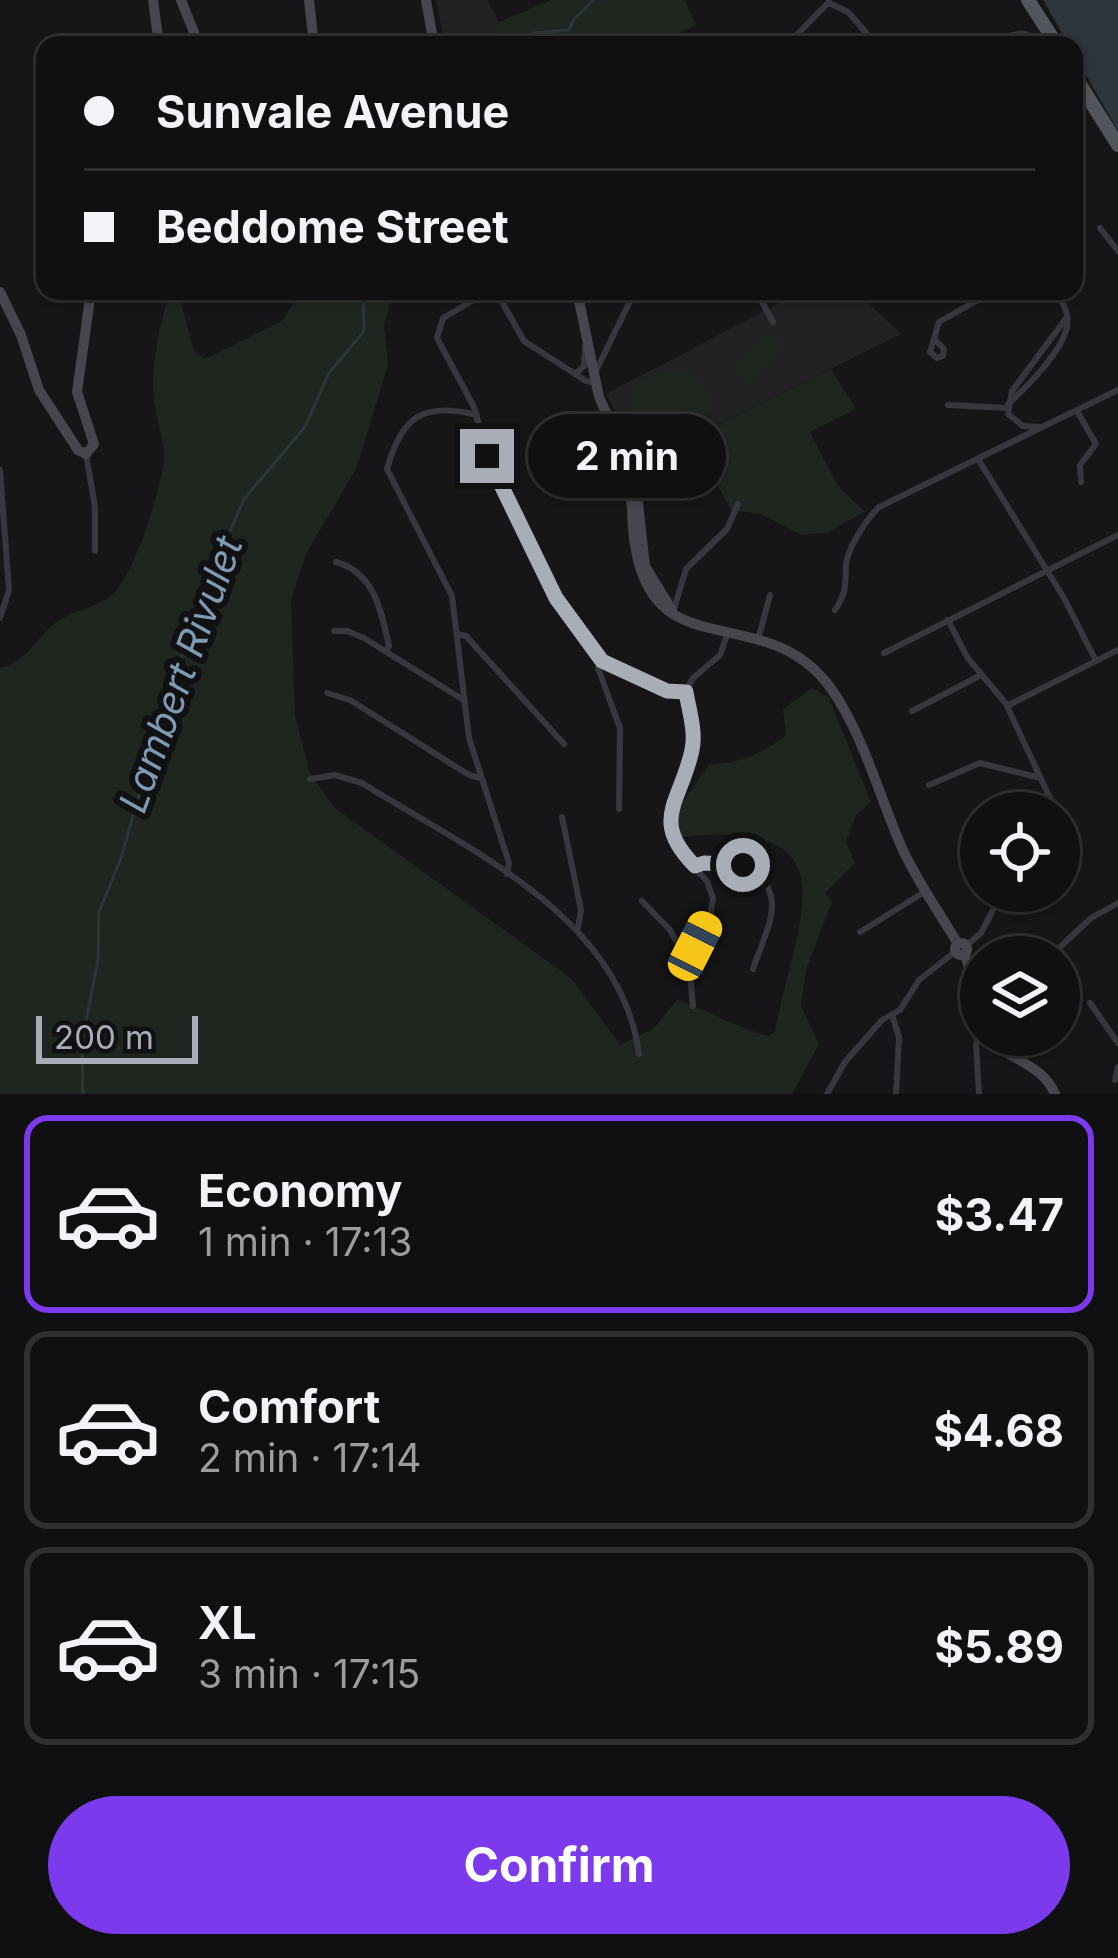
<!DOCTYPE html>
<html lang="en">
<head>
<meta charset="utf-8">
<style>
  body { margin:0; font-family:Inter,sans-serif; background:#19191b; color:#f1f3f6; height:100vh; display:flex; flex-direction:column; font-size:45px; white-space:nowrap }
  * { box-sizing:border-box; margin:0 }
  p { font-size:39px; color:#9c9d9f }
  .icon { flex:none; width:66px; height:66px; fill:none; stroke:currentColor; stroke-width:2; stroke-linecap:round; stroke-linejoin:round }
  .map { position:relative; height:1094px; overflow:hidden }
  .panel { display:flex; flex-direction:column; background:#101012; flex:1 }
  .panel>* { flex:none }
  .hud { position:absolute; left:36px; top:36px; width:1047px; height:264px; border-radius:24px; box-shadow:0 3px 9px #0004,0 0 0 3px #303032; display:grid; align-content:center; height:264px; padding:0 48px; background:#101012 }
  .controls { position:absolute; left:960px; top:792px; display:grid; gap:24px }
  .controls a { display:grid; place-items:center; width:120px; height:120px; border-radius:50%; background:#101012; box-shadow:0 3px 9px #0004,0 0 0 3px #303032; font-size:60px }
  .scale { position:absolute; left:36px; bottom:30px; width:162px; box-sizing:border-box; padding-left:12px; border:6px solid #a8adb8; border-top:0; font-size:33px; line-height:42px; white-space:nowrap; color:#a8adb8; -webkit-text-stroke:9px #111113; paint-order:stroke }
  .end { position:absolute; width:54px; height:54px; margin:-27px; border:15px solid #a8adb8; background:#111; box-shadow:0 0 0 6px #111 }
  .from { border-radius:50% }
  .bubble { position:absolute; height:84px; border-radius:42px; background:#101012; box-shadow:0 3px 9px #0004,0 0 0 3px #303032; font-size:39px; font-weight:700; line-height:84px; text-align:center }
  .car { position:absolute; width:36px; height:72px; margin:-36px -18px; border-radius:15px; box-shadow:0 0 9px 3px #0007; background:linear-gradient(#f5c518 24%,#345 0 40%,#f5c518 0 76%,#345 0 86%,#f5c518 0) }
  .hud b { display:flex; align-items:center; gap:42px; height:114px; font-size:45px }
  .hud b+b { border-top:3px solid #303032 }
  .hud i { width:30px; height:30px; background:#f1f3f6 }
  ul { padding:21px 0 0; list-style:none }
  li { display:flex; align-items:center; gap:36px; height:198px; margin:0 24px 18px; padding:0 24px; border:6px solid #303032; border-radius:24px }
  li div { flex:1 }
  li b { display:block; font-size:45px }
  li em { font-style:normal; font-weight:700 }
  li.selected { border-color:#7c3aed }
  li>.icon { width:108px; height:108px; stroke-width:1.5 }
  .button { display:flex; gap:24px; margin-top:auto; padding:24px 48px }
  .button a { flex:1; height:138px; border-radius:72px; background:#7c3aed; color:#fff; font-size:48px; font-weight:700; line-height:138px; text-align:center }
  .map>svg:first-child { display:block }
</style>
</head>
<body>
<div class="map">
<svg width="1118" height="1094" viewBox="0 0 1118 1094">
  <rect width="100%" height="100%" fill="#161618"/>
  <g fill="#222225">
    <path d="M436 0H487L499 22 484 45H445Z"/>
    <path d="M802 291H854L902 334 659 453 632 442 606 394Z"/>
  </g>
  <g fill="#1e261f">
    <path d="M551 0H685L696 25 656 45H484L499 22Z"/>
    <path d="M301 291H394L384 324 388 365 356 469 306 554 291 600 295 716 310 773 335 808 572 979 620 1045 654 1028 677 1000C709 1011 737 1028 769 1036L775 1032C795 920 859 817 679 837L677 814 682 802 709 765C739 763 762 754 786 735L783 709 812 688 829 698 871 802 856 815 846 842 855 863 825 893 832 902 806 970 801 1006 819 1044 792 1094H0V668C31 661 38 631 63 618 80 609 98 607 113 594 133 576 159 495 163 467 166 447 160 431 156 413 149 376 157 339 166 304L180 300 194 351 205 359 282 321Z"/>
    <path d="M778 334 782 353 748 386 730 368 764 336Z"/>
    <path d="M668 369C708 366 717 403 697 431L657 447 637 436 627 416 633 386Z"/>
    <path d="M831 369 856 409 810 432 838 486 865 512 828 532 802 535 761 514 731 510 692 437Z"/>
  </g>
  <path fill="#2c353c" d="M1043 0H1118V131L1074 54V45H1069Z"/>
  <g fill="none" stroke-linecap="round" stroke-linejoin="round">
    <g stroke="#2c353c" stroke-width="3">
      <path d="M533 45V33L569 30 574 19 594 0"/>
      <path d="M83 1094 82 1042 98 960 99 912 121 858 164 706 207 584 244 499 305 427 329 373 364 331 363 291"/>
    </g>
    <g stroke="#37383d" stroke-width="6">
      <path d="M829 3 848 12 877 45"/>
      <path d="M787 45 829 2"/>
      <path d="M991 45C1011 35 1025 25 1041 45"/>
      <path d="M1074 107 1090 103"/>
      <path d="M1100 228 1118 251"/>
      <path d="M489 291 443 318 437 338 474 407 487 456 556 598 602 661 667 691H686"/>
      <path d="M496 291 524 341 586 381 596 383"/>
      <path d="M756 291 773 322"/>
      <path d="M936 341 944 349 943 356 937 358 930 352 939 322 994 291"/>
      <path d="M595 373 635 291"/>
      <path d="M575 374 584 366 585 346"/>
      <path d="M1008 404C1027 387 1061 353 1067 327 1070 314 1062 301 1056 291"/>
      <path d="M948 405 1007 408"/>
      <path d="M1077 411 1096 444 1080 465 1081 482"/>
      <path d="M477 415C424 402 402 415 387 469L452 596 469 738 509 863 507 874"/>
      <path d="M1040 427 1023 426 1008 414 1012 391 1067 317"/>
      <path d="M567 435 601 456 624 450"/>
      <path d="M86 454 95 507V551"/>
      <path d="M978 459 1064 598 1096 661"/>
      <path d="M0 470 9 590 0 618"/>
      <path d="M336 562C375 573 381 611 389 646L385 651"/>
      <path d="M674 609 686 569 727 529 738 504"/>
      <path d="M835 610C847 592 845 586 846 565 847 548 867 519 879 507L1118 390"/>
      <path d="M948 620 967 657 1007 705"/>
      <path d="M334 631H347L364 638 462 699"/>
      <path d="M457 634 466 636 564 744"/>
      <path d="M758 640 770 595"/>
      <path d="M884 653 1118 535"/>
      <path d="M602 662 598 668 620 728 619 809"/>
      <path d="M327 693 350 700 469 775 481 778"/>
      <path d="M912 711 981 675"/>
      <path d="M310 779 335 775 362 783C467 849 621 916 639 1054"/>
      <path d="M929 785 980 763 1041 778"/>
      <path d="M1057 813 1007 706 1118 650"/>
      <path d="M562 817 581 910 578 928"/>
      <path d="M695 866C724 855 769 865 772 903 773 923 759 950 753 969"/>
      <path d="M642 901 670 930 689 964"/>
      <path d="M860 932 926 891"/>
      <path d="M967 945 981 933 1003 891"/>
      <path d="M1059 948 1091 918 1118 903"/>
      <path d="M1090 1003 1118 1043"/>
      <path d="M693 1006 689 964 710 917 713 898 707 881 677 849 669 825 692 752 686 691 693 678 720 655 727 635"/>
      <path d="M892 1015 899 1037 896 1094"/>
      <path d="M1115 1080 1118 1067"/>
      <path d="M827 1094 845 1062 882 1020 900 1010 919 980 956 951"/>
      <path d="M979 1094 976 1044 981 1032"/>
    </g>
    <g stroke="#45474d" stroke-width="10">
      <path d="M153 0 159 45"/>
      <path d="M181 0 199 45"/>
      <path d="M309 0 314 45"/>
      <path d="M426 0 434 45"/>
      <path d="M45 52 48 41 60 45"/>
      <path d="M577 291 599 397 635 476 645 566 672 610"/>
      <path d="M0 292 21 335 39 390 78 450 86 454 94 444 77 392 91 291"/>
      <path d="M629 463C627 478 631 494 632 509 635 683 759 591 830 687 863 733 879 796 902 848 917 881 939 912 958 944"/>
      <circle cx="961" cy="949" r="6"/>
      <path d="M965 954 981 1012"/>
      <path d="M989 1035C1007 1062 1042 1062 1055 1094"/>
    </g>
    <g stroke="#53555c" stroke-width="14">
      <path d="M1028 0 1057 45"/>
      <path d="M1074 75 1118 145"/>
    </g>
  </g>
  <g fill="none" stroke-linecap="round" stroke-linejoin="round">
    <path stroke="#a8adb8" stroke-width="15" d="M487 456 556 598 602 661 667 691 686 692C689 710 696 732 692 750 681 802 649 820 695 866L704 863 743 865"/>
  </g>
  <g text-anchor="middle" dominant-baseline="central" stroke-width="12" stroke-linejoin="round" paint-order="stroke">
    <g font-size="39" font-style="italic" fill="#7f9bb3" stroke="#111113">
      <text transform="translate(180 674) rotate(-70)">Lambert Rivulet</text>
    </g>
  </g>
</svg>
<div class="controls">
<a><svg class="icon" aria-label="locate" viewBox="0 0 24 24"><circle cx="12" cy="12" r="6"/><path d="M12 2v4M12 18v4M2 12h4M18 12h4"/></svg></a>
<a><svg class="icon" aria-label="layers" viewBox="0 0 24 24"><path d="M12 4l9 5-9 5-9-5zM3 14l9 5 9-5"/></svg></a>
</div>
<div class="scale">200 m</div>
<i class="end from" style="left:743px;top:865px"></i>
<i class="end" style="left:487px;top:456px"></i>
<div class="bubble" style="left:528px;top:414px;width:198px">2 min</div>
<i class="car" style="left:695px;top:946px;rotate:27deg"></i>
<div class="hud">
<b><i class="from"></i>Sunvale Avenue</b>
<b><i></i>Beddome Street</b>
</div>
</div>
<section class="panel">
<ul>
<li class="selected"><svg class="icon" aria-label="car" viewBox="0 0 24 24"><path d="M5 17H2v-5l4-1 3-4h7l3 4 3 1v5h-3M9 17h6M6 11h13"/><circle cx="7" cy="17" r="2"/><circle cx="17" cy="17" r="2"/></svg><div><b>Economy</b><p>1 min · 17:13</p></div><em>$3.47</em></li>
<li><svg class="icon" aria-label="car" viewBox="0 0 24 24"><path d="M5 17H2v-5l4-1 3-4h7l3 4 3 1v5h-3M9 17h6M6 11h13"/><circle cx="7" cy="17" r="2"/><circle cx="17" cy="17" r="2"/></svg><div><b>Comfort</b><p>2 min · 17:14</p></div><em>$4.68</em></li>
<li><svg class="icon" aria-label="car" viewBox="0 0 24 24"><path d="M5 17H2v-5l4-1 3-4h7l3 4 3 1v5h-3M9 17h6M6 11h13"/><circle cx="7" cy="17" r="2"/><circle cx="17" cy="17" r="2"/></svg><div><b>XL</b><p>3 min · 17:15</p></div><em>$5.89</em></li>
</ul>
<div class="button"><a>Confirm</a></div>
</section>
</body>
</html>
